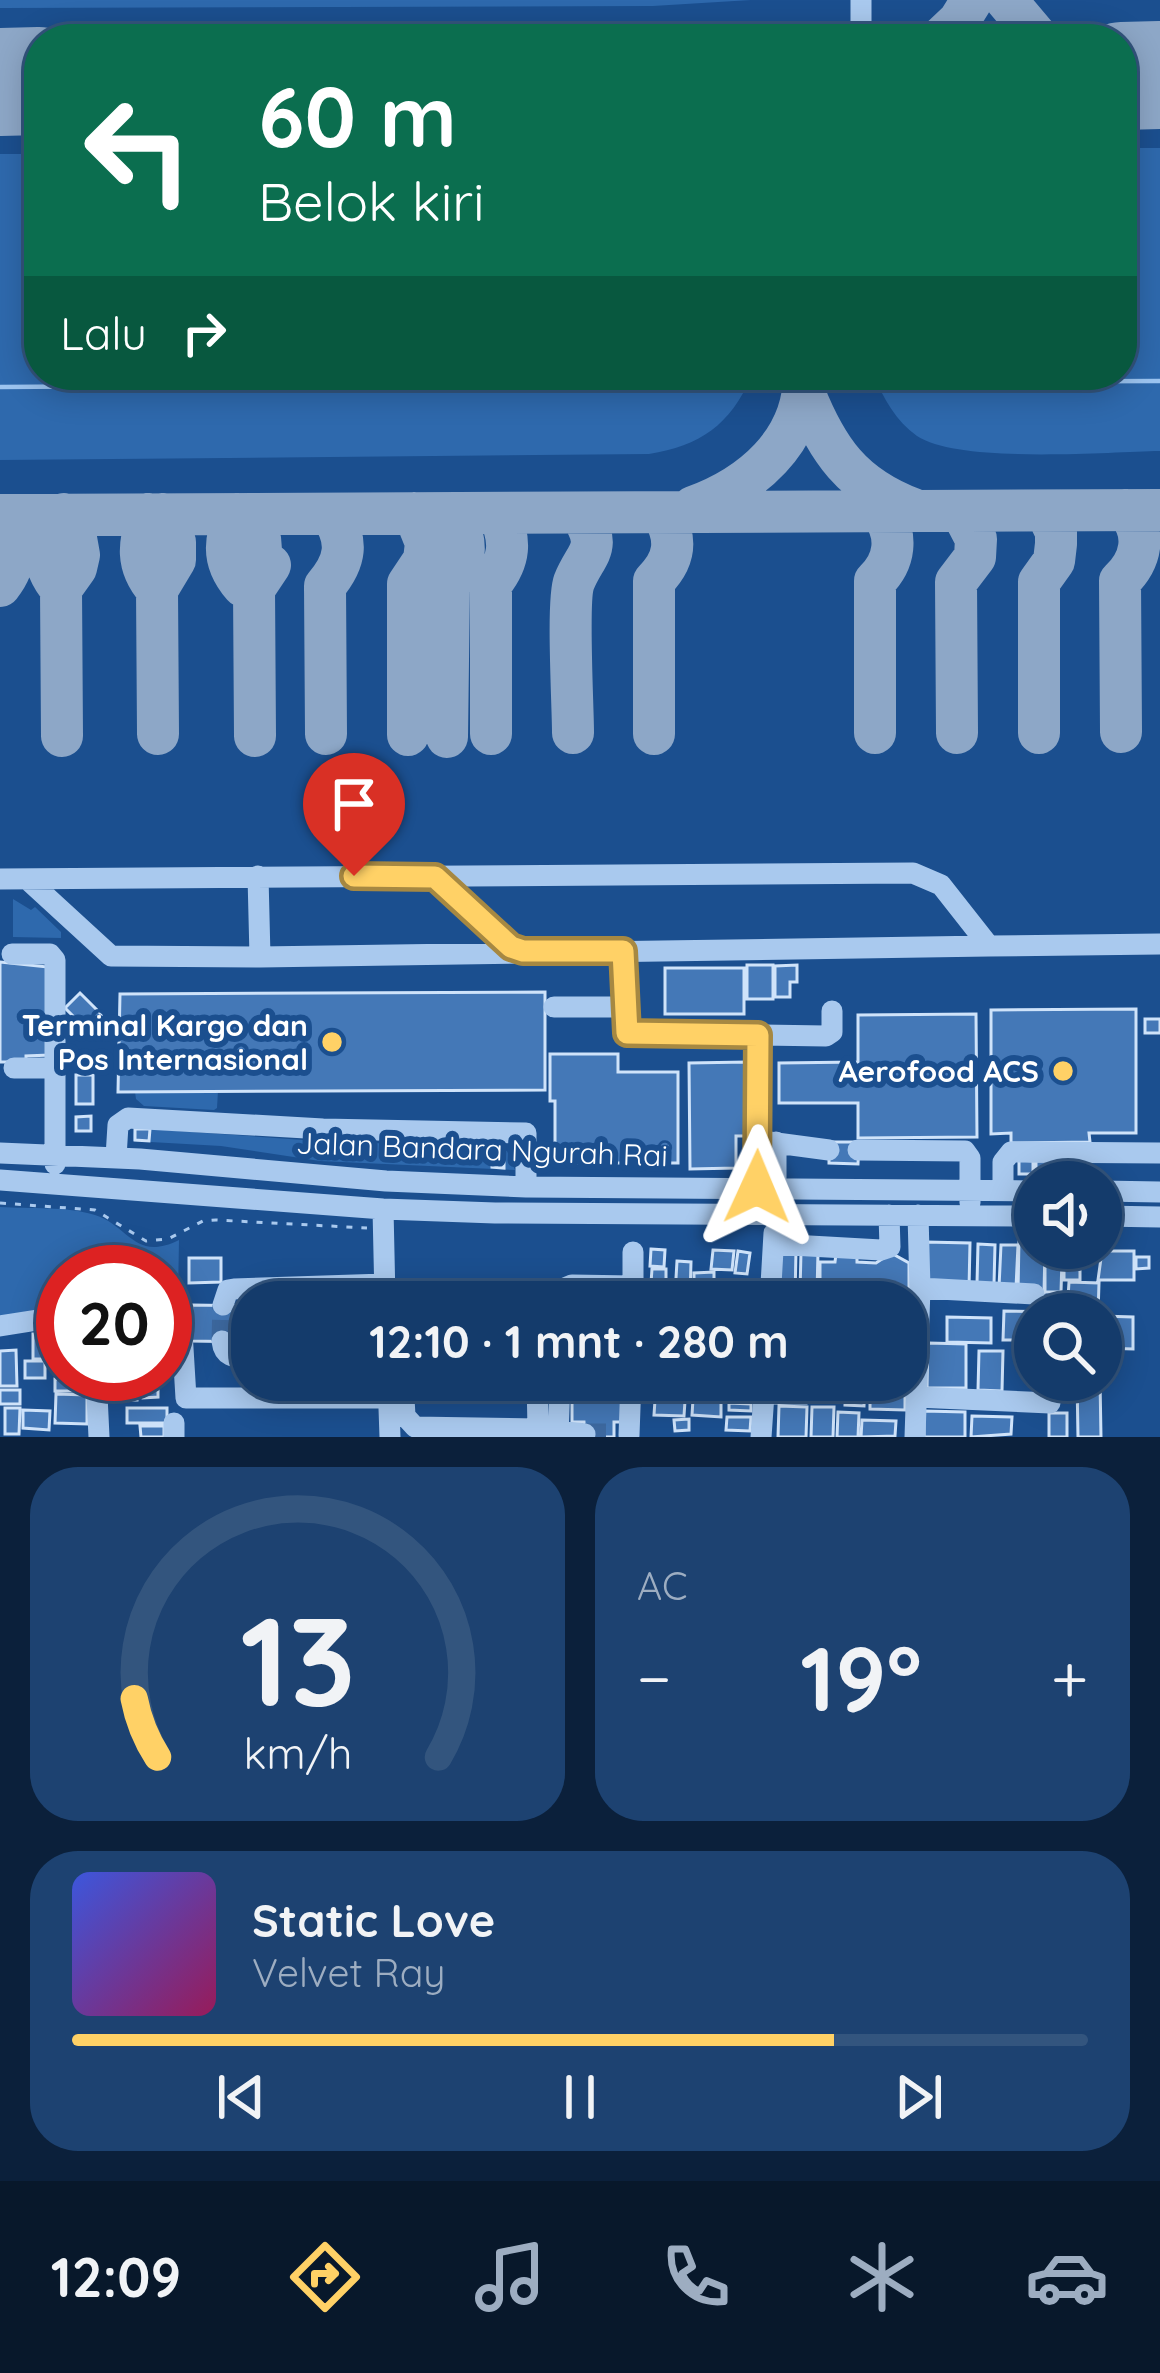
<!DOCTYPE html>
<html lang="id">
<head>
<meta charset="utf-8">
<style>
	:root { --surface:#143b6b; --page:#1d4271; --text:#f1f3f6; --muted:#9dadc1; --line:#33557e; --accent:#ffd166 }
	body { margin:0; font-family:Quicksand,sans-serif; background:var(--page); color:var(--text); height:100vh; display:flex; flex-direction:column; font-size:45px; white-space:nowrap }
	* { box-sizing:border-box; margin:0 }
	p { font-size:39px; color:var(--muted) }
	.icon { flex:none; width:66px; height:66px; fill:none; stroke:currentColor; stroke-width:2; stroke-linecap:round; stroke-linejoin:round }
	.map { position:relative; height:1437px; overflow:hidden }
	.sheet { display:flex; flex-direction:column; gap:30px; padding:30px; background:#0b203b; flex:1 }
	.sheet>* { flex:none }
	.top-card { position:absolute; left:24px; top:24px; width:1113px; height:366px; border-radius:48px; box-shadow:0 6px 30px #0003,0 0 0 3px var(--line); background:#0b6e4f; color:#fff; overflow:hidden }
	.buttons { position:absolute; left:1014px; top:1161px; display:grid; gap:24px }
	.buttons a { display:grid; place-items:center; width:108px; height:108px; border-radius:50%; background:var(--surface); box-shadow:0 6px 30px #0003,0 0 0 3px var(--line); font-size:60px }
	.speed { position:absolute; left:36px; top:1245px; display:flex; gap:24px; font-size:60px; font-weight:700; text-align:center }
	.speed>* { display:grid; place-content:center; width:156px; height:156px; border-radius:50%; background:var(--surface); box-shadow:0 6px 30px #0003,0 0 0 3px var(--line); line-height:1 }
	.speed .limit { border:18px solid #d22; background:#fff; color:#111 }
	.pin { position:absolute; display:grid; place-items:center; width:102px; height:102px; color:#fff; margin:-123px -51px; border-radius:50% 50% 50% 0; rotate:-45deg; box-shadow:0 0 12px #0007 }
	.pin .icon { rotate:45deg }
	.me { position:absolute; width:132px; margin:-66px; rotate:1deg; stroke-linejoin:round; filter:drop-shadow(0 0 9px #0008) }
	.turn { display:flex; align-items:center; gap:42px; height:252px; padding:0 36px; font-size:54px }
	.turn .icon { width:156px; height:156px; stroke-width:2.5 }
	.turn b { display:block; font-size:84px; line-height:102px }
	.then { display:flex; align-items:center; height:114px; padding:0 36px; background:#0003; gap:24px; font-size:45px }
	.big { font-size:90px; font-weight:700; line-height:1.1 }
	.sheet .widget { flex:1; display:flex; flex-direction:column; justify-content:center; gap:18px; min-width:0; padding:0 42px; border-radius:48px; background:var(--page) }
	.sheet .dial { align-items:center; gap:0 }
	.dial svg { height:312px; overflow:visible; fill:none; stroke:var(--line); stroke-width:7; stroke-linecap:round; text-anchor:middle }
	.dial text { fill:var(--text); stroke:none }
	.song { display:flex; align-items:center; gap:36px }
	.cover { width:144px; height:144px; border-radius:18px; background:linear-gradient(135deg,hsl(230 70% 55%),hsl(330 70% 35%)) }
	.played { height:12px; border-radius:6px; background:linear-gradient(90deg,var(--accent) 75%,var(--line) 75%) }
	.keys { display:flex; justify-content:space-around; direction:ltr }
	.heat { display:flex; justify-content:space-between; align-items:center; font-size:66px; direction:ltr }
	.sheet .tiles { flex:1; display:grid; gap:30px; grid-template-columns:1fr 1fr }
	.widget:last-child { grid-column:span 2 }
	.trip { position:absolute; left:231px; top:1281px; width:696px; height:120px; border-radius:48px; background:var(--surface); box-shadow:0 6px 30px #0003,0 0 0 3px var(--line); font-weight:700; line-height:120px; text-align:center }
	.tab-bar { display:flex; height:192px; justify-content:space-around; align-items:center; background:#08182b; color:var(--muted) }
	.tab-bar .icon { width:84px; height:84px }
	.tab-bar .on { color:var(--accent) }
	.tab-bar b { font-size:54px; color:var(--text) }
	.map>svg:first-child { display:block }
	.green { fill:#2e69ad }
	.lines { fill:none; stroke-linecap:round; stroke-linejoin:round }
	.stream { stroke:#9cc4f0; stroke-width:4.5 }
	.taxiway { stroke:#8da7c7; stroke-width:42 }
	.runway { stroke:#8da7c7; stroke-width:108 }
	.building { fill:#4478b7; stroke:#cfe3fa; stroke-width:3 }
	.minor-tunnel { stroke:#3d69a0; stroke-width:21; stroke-dasharray:21 10; stroke-linecap:butt }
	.path { stroke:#a9c9ee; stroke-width:3; stroke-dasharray:6 9; stroke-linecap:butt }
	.minor { stroke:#a9c9ee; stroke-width:21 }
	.route-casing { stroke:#a68842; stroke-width:30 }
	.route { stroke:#ffd166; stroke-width:21 }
	.poi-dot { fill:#ffd166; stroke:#1b4f8f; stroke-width:4.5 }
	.labels { text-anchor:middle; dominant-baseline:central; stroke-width:12; stroke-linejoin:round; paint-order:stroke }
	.poi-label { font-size:30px; font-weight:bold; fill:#fff; stroke:#1b4f8f; text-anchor:end }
	.street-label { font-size:30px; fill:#fff; stroke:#1b4f8f }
</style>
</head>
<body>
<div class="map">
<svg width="1160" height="1437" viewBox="0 0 1160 1437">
	<rect width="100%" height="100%" fill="#1b4f8f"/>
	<!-- green -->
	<path class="green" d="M0,0H751L653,6L0,8Z
		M1122,148H1160V451C1104,452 960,464 917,436C896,421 883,398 874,375H1122Z
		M0,154H39V375L751,377C730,425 700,446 649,454L0,460Z
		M13,899L31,910L35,907L61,932V938L13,937Z
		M218,1091L217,1108L214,1110L144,1106L136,1099L135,1092Z
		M133,1129L135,1140L148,1141L150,1129L346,1143L488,1144L507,1151L515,1170L320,1161L221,1146L133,1141Z
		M0,1207C30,1209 66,1206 95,1215C129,1226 135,1262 179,1240L178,1296L165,1297V1272H63V1310L0,1318Z"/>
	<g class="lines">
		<!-- stream -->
		<path class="stream" d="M906,382L1160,381
			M0,387L714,382"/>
		<!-- taxiway -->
		<path class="taxiway" d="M1006,0L1039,39
			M940,39L959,21L972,0
			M804,392C827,450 852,486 913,509
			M693,507C751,486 804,442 804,375
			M148,514C139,543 135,565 157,590
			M237,514C222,541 223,563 243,586C264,564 267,540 249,514C230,539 234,566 254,589
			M0,515L1160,510
			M55,515C42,541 40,565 61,589
			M0,586C18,563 19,539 3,515
			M1121,732L1120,581C1141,561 1148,533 1126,510
			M573,733C573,706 567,601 574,582C586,552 604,549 580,513
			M875,733V581C895,562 899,535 881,512
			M957,733L956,582L975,557L976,539L962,512
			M1039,733V582L1054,561L1056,544V532L1046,511
			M158,734L157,590L175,560V542L163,514
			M326,734L325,586C346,561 349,541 331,514
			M491,734V584C510,561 512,540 498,513
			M654,734V581C675,560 678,539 662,513
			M408,735V584L424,560L426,543L414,513
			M62,736L61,589L76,568L79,555L74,527L64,514
			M255,736L254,589L270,565
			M447,737L449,585C468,561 468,540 453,513"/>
		<!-- runway -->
		<path class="runway" d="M1122,76L1160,75
			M0,82L39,81"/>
	</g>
	<!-- building -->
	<path class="building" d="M0,962L48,967L50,1055L26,1056V1062H0Z
		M747,965H773V999H747Z
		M797,965V982H790V997H775V966Z
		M665,968H744V1014H665Z
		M545,992V1090L118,1092L120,994Z
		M80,993L102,1015L87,1030L65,1008Z
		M1136,1009V1133H1089L1090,1142L1011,1143V1133L991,1134V1010Z
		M976,1014L977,1137L858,1138V1103H779V1063L858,1062V1015Z
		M1145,1019H1160V1033H1145Z
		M550,1054H618V1072H678V1163H555V1101H550Z
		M747,1062L748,1136H736V1168L690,1169L689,1063Z
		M76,1075H93V1104H76Z
		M91,1116V1131H76V1117Z
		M135,1129H150L149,1141L135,1140Z
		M829,1142H859L858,1164L829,1163Z
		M492,1156H504V1168L492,1167Z
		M1066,1159H1082V1175L1066,1174Z
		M1019,1160L1033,1161V1174H1019Z
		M1036,1161H1055L1054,1174H1036Z
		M1019,1240H1035V1248H1045L1044,1293L1018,1292Z
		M925,1242L970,1243L969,1289L924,1288Z
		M978,1244L995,1245L994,1284L977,1283Z
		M1001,1245H1018L1016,1288L999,1287Z
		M651,1249L665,1250L664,1267L650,1266Z
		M776,1249L796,1250L795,1299H774Z
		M713,1250L734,1251L732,1270L711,1269Z
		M738,1251L750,1253L747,1274L735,1273Z
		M1102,1251H1134V1280H1098Z
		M801,1252H818L817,1293L800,1292Z
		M1064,1252H1080V1280H1064Z
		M891,1253L909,1263V1297L820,1296V1262H835L836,1254L857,1255V1262L876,1263Z
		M1136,1257H1149V1268L1136,1269Z
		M189,1258H221V1282L189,1283Z
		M1045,1259H1062L1061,1292H1045Z
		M677,1261L691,1262L690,1296L675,1295Z
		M652,1269H666V1283H651Z
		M714,1272V1296L694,1297V1273Z
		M1069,1282L1099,1283L1098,1314L1067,1313Z
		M192,1305L252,1306V1342L191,1341Z
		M1004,1311L1063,1312V1314H1035V1340H1003Z
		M1101,1316L1133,1317V1349L1101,1348Z
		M947,1317L991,1318V1343L947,1342Z
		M33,1334H63V1359H33Z
		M165,1336H170L169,1376H148L165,1374Z
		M928,1343L966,1344V1388H927Z
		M16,1350L17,1386H0V1351Z
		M979,1351H1003L1002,1391L978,1390Z
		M1029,1360H1035V1380L1056,1381H1029Z
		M25,1361H45V1378H25Z
		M109,1374H135V1381H109Z
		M55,1379L73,1380V1391H55Z
		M572,1380H627V1422H614V1437H585L584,1422H572Z
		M660,1380H683L682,1397L659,1396Z
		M696,1380H718V1396H696Z
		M730,1380L758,1381L757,1400L729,1399Z
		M769,1380H806V1403H769Z
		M812,1380H834L833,1402L811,1401Z
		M846,1380H865L864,1406L845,1405Z
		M867,1380H905L904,1391L867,1390Z
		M1077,1380H1100L1101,1437H1078Z
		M158,1382V1397L143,1398L142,1383Z
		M109,1385H137V1400H109Z
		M0,1390H20V1404H0Z
		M56,1394L87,1395V1424L55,1423Z
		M870,1395L905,1396V1410L870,1409Z
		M693,1399L721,1400V1417L692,1415Z
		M655,1400L685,1401L684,1416L654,1415Z
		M729,1403L751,1404V1411L729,1410Z
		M779,1406L807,1407L806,1437H778Z
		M812,1407H834L833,1437H811Z
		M5,1408H20L19,1434H5Z
		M127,1408H167V1423H127Z
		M23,1410L50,1411L49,1430L23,1428Z
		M924,1411L965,1412V1437H924Z
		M838,1412L859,1413L858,1437H837Z
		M1049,1413H1067V1437H1049Z
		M972,1416L1012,1417L1011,1434L971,1437Z
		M727,1417H751L750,1431L726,1430Z
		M689,1419V1430L675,1431L674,1420Z
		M862,1420L896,1421L895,1436L861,1437Z
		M140,1426H164V1437H141Z"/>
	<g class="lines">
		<!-- minor-tunnel -->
		<path class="minor-tunnel" d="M222,1341L223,1305
			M585,1434H614"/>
		<!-- path -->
		<path class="path" d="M1048,1176H1092
			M0,1203L95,1210L146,1241L168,1239L203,1221L216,1220L367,1228"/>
		<!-- minor -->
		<path class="minor" d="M861,0V39
			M435,877L504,942L522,951
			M0,879L913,873L941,885L989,946L1160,944
			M27,879L111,956L260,957L258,876
			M624,951L627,1033L826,1036L832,1032V1011
			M12,954H50L55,960V1164
			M260,957L989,946
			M554,1007H625
			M14,1068H55
			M758,1150L769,1142L829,1150
			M858,1150L965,1151L970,1158V1203
			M0,1153L140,1159L386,1181L526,1187L1035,1191
			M116,1157L118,1125L128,1118L323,1129L526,1133V1187
			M0,1180L383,1209L495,1213L1035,1216
			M757,1187L758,1035
			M776,1187V1142
			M1003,1190V1162L1011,1152L1160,1153
			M1101,1191L1160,1192
			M383,1209L385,1299
			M1101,1216L1160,1217
			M774,1244L881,1250L890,1247L889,1215
			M633,1252V1302
			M920,1288L1034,1294
			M385,1298L537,1296V1302
			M563,1302L565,1288L572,1285L633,1286
			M770,1302L774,1233
			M165,1303L181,1315L186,1398H389
			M223,1305L228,1290L234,1289L385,1284
			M0,1326L63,1316
			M222,1341C224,1359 237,1357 252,1358
			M96,1374L99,1437
			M388,1380L390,1437
			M403,1380L405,1416L415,1427L538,1429L585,1434
			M537,1380L538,1429
			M916,1397L1050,1403
			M629,1435L631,1380
			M174,1437V1423
			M558,1437L560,1380
			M761,1437L765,1380
			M915,1437L920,1288L918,1215"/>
	</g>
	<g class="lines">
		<!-- route casing -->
		<g class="route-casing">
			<path id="route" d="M354,876L435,877L511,947L523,951H623L627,1033L758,1035L757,1187"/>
		</g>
		<!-- route -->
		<use href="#route" class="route"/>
	</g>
	<!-- markers -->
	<g class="poi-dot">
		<circle cx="332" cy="1042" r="12"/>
		<circle cx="1063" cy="1071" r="12"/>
	</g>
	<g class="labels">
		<!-- poi labels -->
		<g class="poi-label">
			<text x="308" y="1025">Terminal Kargo dan<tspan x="308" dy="34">Pos Internasional</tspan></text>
			<text x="1039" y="1071">Aerofood ACS</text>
		</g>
		<!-- street labels -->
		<g class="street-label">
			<text transform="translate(482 1149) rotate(2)">Jalan Bandara Ngurah Rai</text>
		</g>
	</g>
</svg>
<div class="buttons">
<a><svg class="icon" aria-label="sound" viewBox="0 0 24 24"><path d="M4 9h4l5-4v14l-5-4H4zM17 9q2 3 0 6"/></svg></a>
<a><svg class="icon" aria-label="search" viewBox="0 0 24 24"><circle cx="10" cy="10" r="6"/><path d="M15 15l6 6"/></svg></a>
</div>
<div class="speed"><div class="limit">20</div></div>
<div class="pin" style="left:354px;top:876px;background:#d93025"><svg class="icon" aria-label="arrive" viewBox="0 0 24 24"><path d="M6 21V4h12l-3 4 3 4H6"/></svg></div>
<svg class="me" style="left:757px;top:1187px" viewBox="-20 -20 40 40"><path d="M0-17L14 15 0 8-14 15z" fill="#ffd166" stroke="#fff" stroke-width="4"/></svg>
<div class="trip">12:10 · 1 mnt · 280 m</div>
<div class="top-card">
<div class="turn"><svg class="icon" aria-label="left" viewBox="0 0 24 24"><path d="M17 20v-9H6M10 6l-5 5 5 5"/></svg><div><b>60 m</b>Belok kiri</div></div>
<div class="then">Lalu<svg class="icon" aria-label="right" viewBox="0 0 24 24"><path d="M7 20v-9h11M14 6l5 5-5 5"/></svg></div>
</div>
</div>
<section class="sheet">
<div class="tiles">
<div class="widget dial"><svg viewBox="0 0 100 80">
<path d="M14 69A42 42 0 1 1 86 69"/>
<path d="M14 69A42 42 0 0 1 8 54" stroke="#ffd166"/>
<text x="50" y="56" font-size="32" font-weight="700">13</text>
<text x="50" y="72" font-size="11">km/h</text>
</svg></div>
<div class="widget"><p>AC</p>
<div class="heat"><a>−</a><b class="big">19°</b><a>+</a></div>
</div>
<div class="widget">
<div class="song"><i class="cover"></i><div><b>Static Love</b><p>Velvet Ray</p></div></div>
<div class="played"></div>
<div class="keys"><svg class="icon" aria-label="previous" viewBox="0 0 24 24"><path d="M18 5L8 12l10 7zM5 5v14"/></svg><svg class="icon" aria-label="pause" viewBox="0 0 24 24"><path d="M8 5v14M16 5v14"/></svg><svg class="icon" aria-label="next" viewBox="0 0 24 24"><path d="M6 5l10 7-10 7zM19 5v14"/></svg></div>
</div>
</div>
</section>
<nav class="tab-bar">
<b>12:09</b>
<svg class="icon on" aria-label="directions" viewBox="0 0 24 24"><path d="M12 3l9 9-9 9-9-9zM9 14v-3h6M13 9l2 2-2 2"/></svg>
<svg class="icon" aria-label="music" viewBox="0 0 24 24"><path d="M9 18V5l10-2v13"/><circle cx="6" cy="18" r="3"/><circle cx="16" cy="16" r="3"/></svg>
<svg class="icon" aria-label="phone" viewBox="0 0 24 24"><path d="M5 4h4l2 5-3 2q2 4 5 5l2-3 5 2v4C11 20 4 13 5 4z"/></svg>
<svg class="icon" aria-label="climate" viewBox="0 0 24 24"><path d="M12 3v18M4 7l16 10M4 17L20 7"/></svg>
<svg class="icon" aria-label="car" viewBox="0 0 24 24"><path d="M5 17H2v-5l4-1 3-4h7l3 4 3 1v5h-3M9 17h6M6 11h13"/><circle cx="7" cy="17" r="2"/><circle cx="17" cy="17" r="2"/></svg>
</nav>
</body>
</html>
